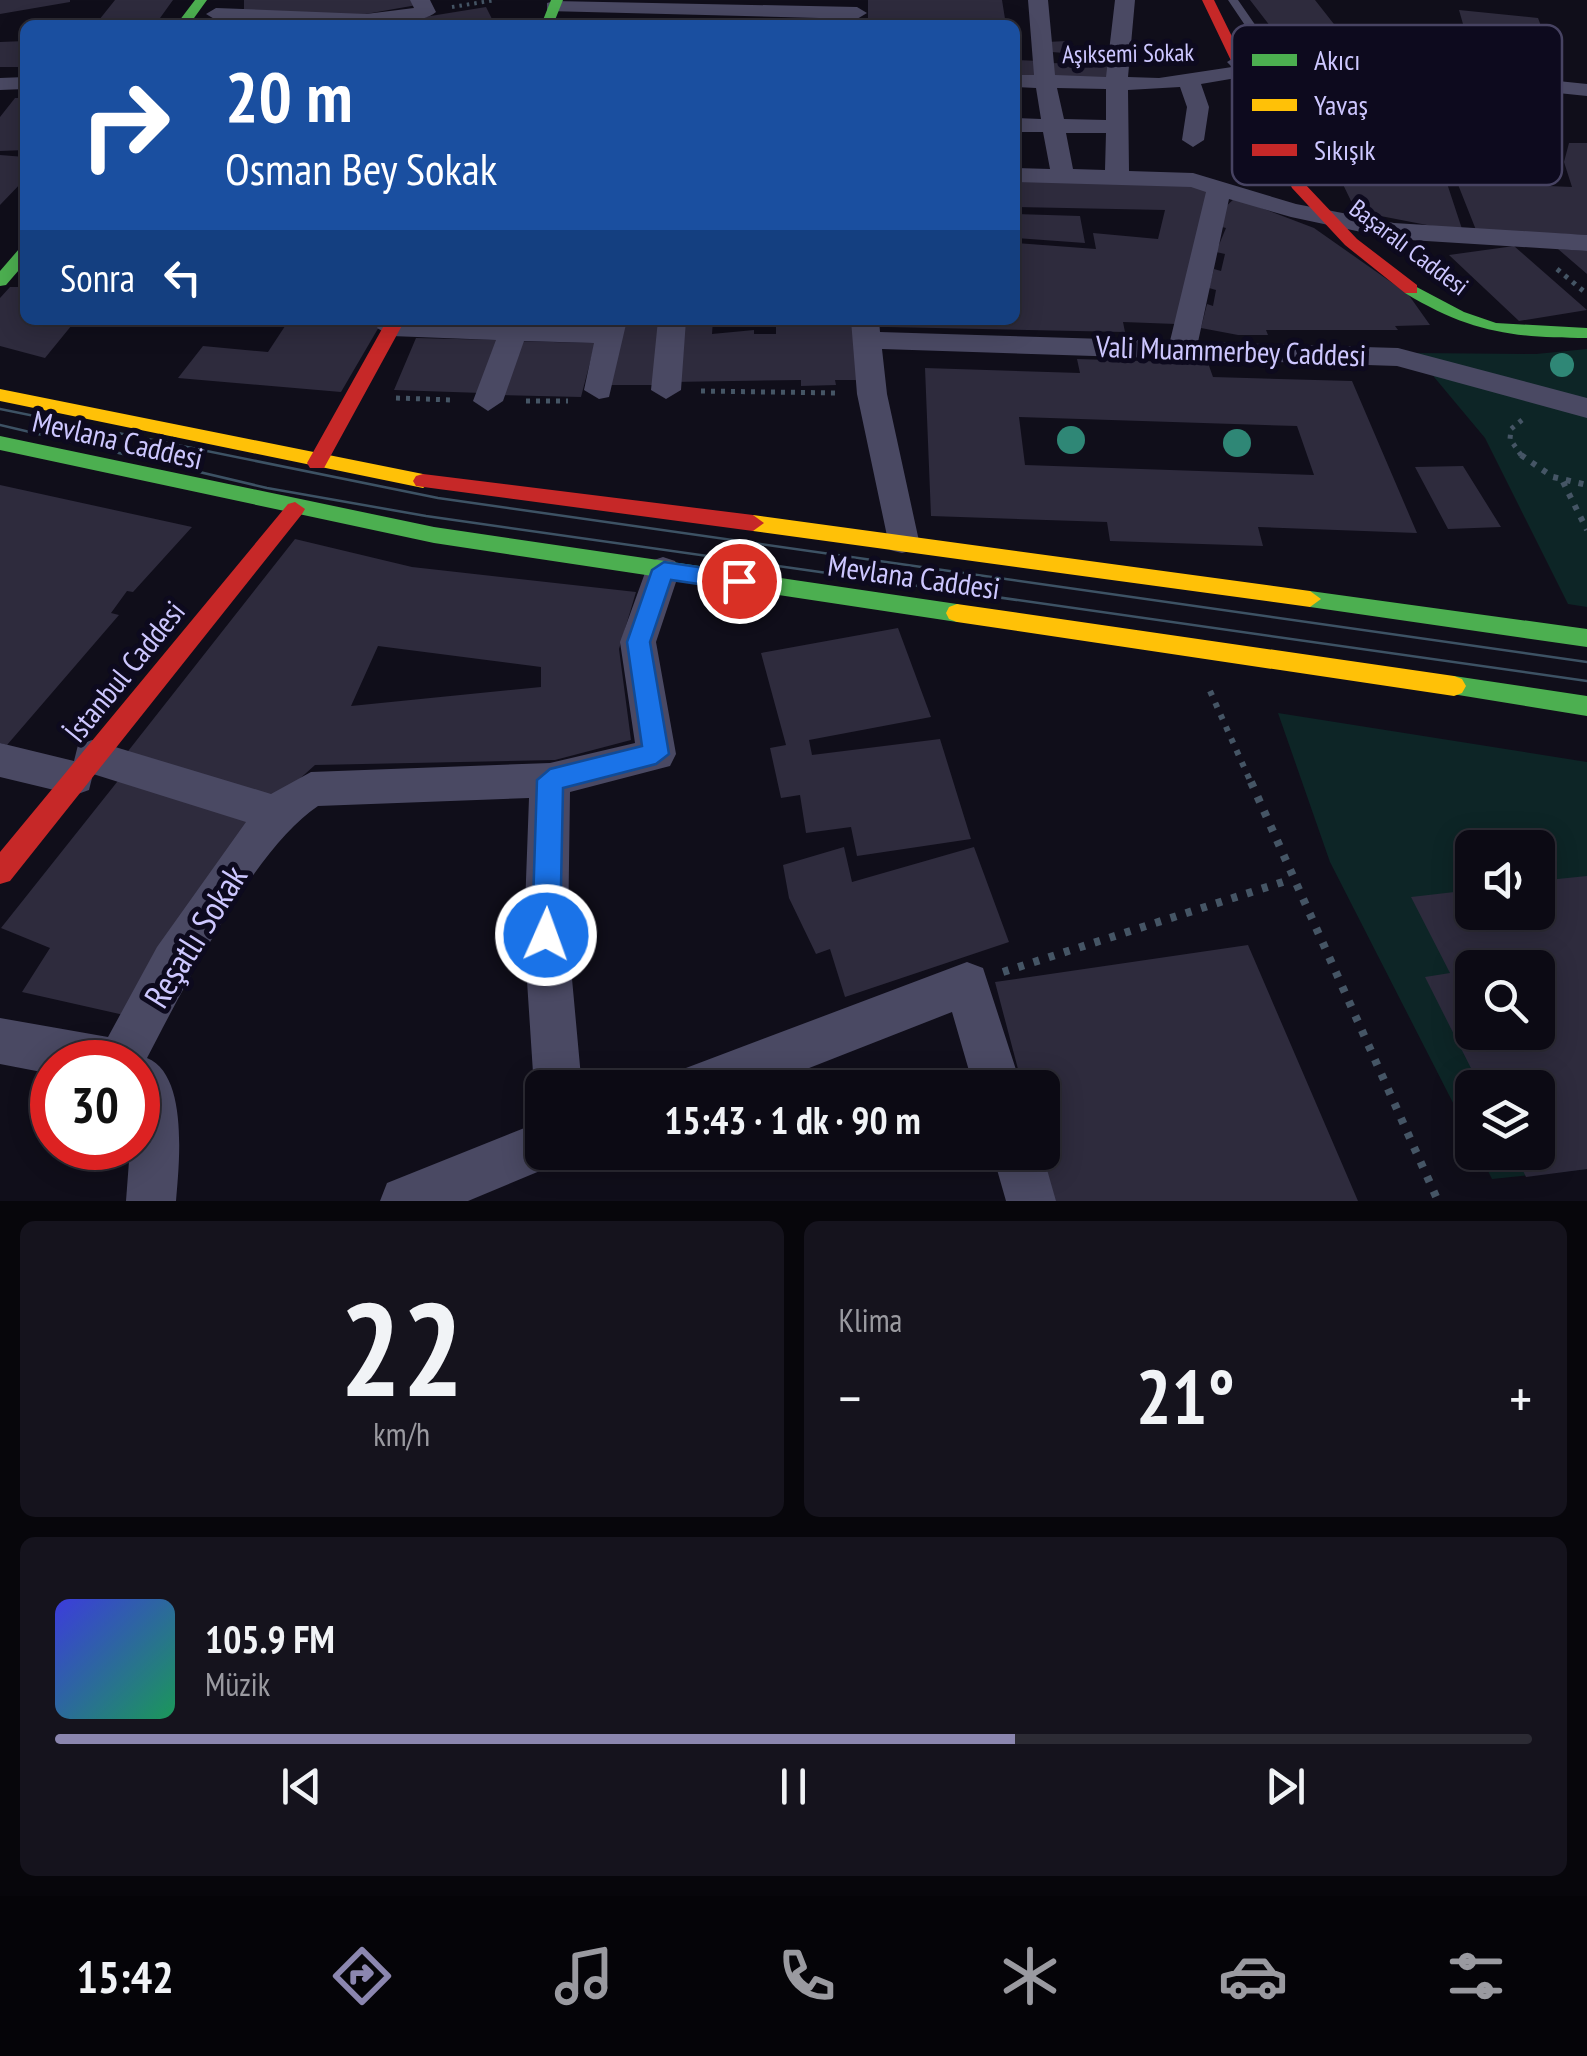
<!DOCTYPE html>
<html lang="tr">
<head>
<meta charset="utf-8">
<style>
	:root { --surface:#0c0a14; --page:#15131d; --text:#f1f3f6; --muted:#9a9aa0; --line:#2c2b34; --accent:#8b86af }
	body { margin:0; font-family:"PT Sans Narrow",sans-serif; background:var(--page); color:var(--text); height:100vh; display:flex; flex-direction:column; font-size:38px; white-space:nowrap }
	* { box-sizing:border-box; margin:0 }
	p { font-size:32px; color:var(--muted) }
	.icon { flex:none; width:55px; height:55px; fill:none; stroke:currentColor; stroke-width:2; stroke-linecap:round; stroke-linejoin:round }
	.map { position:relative; height:1201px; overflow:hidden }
	.drawer { display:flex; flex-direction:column; gap:20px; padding:20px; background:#07060b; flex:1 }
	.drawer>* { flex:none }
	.guide { position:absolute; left:20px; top:20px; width:1000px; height:305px; border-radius:15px; box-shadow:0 5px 25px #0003,0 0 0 2px var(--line); background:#1a4fa0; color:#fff; overflow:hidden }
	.controls { position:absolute; left:1455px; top:830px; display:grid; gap:20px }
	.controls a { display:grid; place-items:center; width:100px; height:100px; border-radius:15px; background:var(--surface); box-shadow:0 5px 25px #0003,0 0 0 2px var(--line); font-size:50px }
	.speed { position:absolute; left:30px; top:1040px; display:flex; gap:20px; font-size:50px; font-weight:700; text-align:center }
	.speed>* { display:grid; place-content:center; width:130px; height:130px; border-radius:50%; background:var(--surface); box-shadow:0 5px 25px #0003,0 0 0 2px var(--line); line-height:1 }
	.speed .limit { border:15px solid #d22; background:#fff; color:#111 }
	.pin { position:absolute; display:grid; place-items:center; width:85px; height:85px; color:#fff; margin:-42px; border:5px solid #fff; border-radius:50%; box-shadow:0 2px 10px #0007 }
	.me { position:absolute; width:110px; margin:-55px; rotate:2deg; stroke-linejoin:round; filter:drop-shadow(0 0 8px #0008) }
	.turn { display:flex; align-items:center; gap:35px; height:210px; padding:0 40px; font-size:45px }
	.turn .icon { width:130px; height:130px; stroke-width:2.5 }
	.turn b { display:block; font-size:70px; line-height:85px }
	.then { display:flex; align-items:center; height:95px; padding:0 40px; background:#0003; gap:20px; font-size:38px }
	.big { font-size:75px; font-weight:700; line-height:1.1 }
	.drawer .widget { flex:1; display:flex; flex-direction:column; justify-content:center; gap:15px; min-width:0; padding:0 35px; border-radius:15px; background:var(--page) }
	.drawer .dial { align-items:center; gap:0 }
	.dial b { font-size:130px; line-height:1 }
	.song { display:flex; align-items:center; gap:30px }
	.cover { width:120px; height:120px; border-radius:15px; background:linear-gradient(135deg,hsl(240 70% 55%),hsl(150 70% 35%)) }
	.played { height:10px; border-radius:5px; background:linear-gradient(90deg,var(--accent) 65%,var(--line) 65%) }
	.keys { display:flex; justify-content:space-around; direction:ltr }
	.heat { display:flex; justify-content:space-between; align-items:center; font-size:55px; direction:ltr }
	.drawer .tiles { flex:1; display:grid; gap:20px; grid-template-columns:1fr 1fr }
	.widget:last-child { grid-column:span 2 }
	.trip { position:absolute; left:525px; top:1070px; width:535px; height:100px; border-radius:15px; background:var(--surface); box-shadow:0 5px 25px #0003,0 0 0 2px var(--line); font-weight:700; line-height:100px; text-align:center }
	.tab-bar { display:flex; height:160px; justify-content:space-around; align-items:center; background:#050408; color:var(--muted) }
	.tab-bar .icon { width:70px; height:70px }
	.tab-bar .active { color:var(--accent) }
	.tab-bar b { font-size:45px; color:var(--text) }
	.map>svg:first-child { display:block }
	.green { fill:#0d2526; fill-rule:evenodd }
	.building { fill:#2e2b3d; fill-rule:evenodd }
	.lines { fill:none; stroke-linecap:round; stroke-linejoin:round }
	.path-far3 { stroke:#455565; stroke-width:4; stroke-dasharray:2.5 5; stroke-linecap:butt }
	.path-far2 { stroke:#455565; stroke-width:5; stroke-dasharray:4 6; stroke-linecap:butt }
	.path-far1 { stroke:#455565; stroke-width:6; stroke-dasharray:5 8; stroke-linecap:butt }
	.path { stroke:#455565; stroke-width:8; stroke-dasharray:6 10; stroke-linecap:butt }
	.lane { fill:#4a4963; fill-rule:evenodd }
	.street { fill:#4a4963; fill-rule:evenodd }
	.fast { fill:#4caf50; fill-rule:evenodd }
	.slow { fill:#ffc107; fill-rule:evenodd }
	.jam { fill:#c62828; fill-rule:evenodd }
	.tram { stroke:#3d5264; stroke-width:2.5 }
	.tree { fill:#2f8776 }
	.route { fill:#1a73e8; stroke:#114b97; stroke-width:2.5 }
	.labels { text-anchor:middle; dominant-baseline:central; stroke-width:10; stroke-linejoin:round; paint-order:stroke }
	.far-street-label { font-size:25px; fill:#cdc7ff; stroke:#0d0a1e }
	.street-label { font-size:30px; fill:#cdc7ff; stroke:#0d0a1e }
	.near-street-label { font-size:35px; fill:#cdc7ff; stroke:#0d0a1e }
	.key { fill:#0d0a1e; stroke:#474362; stroke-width:2.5 }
	.key-label { font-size:28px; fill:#cdc7ff }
</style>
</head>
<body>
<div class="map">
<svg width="1587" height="1201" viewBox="0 0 1587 1201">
	<rect width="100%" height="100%" fill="#100e1a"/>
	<!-- green -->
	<path class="green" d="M1587,349V607L1568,604L1485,438L1414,353L1536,354Z
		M1278,713L1587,762V1169L1492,1179L1479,1153L1538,1152V1088H1472V1140L1330,862ZM1472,848H1538V912H1472ZM1472,968H1538V1032H1472Z"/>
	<!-- building -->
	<path class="building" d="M0,0H70V2L0,14Z
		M115,0H173L155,25H95Z
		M244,0H415L417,5L360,15L244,11Z
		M868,0H1002L1006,25H868Z
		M1250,0H1315L1352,47L1280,39Z
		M486,7L495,25H408L406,20Z
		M1459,10L1538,18L1555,63L1537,70L1399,54L1394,24L1465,31Z
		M25,41V67H0V42Z
		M1067,41L1075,47L1064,53L1052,52L1046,42Z
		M1015,60L1040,61L1043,79L1015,78Z
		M1047,63L1110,64L1116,81L1050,80Z
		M15,98H25V150L0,151V117Z
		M1569,143H1587V235L1476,230L1457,182L1572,187L1564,162Z
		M1385,154L1438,156L1463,232L1365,213L1352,203L1336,170L1392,175Z
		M0,155L25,157V179L0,205Z
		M1015,181L1188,185L1209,190L1176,324L1123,322L1125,332L887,327V320H1015V243L1096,249L1093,233L1158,239L1165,210L1015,207Z
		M1235,198L1314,228L1408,294L1430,325L1395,326L1398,330H1266L1268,335H1238L1201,328L1207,304L1213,306L1216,290L1209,288L1214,269L1221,271L1225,254L1216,252L1226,228L1218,226L1222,210Z
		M1015,214L1080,216L1085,243L1015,238Z
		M1514,246L1587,310L1519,321L1449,255Z
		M1558,249L1587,251V274Z
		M10,287H25V320H76L45,358L0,346V298Z
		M289,320H383L341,392L178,378L203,346L268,352Z
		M523,320H607L588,327H521Z
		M626,320H665L662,385H611Z
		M675,320H713L712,334L754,330V334H776V320H856L858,380H835L836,385L801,386V380L671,382Z
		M416,338L499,340L482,393L394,390Z
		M512,341L595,343L581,397L495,395Z
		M1077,359L1208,363L1213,377L1352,381L1417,533L1258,527L1263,546L1110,541L1107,522L931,516L925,368L1080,373ZM1019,417L1297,426L1314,475L1025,465Z
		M1463,466L1501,527L1448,529L1415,467Z
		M0,485L192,527L133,592L127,591L111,613L119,615L7,745L0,743Z
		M295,539L412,567L636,592L619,649L631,740L555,760L315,765L275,801L125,755ZM378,646L541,667V687L351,706Z
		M898,628L931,717L809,740L812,755L940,739L971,839L857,856L851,827L806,833L800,795L781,798L770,748L786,745L761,653Z
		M121,777L262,820L124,1015L22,992L50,948L1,928Z
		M844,847L852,882L974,847L1009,942L845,997L830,949L816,954L789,898L783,865Z
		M1587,876V1169L1526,1177L1514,1152H1538V1088H1481L1425,977L1450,973L1411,897L1472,890V912H1538V881ZM1472,968H1538V1032H1472Z
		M1248,945L1358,1201H1054L1041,1152L1042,1088H1023L995,982Z"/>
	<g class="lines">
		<!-- path-far3 -->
		<path class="path-far3" d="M452,7L496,0"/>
		<!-- path-far2 -->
		<path class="path-far2" d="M1557,269L1587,294
			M701,391L838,393
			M396,398L453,400
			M526,401H568
			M1522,420L1511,429L1510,439L1523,458"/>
		<!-- path-far1 -->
		<path class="path-far1" d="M1521,455L1553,477L1587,485
			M1563,482L1587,530
			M1210,691L1252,785"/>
		<!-- path -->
		<path class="path" d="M1251,782L1438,1201
			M1003,972L1292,879"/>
		<!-- lane -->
		<path class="lane" d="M1228,0H1238L1267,42L1290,48V52L1259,46Z"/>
		<!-- street -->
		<path class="street" d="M410,0H430L436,12C408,36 258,22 216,20L206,14L216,8L366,14L414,8Z
			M1028,0H1048L1055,75L1106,77L1115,0H1135L1128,77L1159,78L1232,67L1227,62L1237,56L1343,59L1587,84V96L1343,71L1249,69L1248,76L1201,84L1209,107L1204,140L1193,147L1182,140L1187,107L1180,87L1128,90L1129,171L1193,173L1296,204L1394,223L1587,235V251L1394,239L1291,217L1229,199L1198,342L1398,348L1587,398V418L1397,366L882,349L887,394L919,541L914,550L902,553L890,550L857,394L851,320H879L880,332L1170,341L1206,192L1191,187L1015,182V168L1050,169L1043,132H1015V118L1041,119L1036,88L1015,87V75H1034ZM1057,88L1106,89V120L1064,119ZM1066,133H1106L1105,170L1073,169Z
			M554,1L857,7L867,13L857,19L547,11V3Z
			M25,77V89L0,90V78Z
			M402,320H531L529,324L598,326L599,320H627L609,397L599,399L584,390L594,343L524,341L503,401L488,411L473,401L496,340L391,336L377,328L381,322Z
			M658,320H686L681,390L666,399L651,390Z
			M663,557L675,561L680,570L656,642L676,754L670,766L570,792L568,935L582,1088H542V1106L534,1088L524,935L529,798L318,806C254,849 184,987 147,1058C189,1075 179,1165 176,1201H126L130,1148H138V1062H52V1074L0,1064V1018L108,1037L157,947L246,822L93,774L89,790L75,795L0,777V743L74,761L78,745L92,740L271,794L311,772L550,763L635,743L620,642L646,570L651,561Z
			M967,962L983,968L1022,1088H974L952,1012L758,1088H671L678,1071Z
			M542,1121V1152H564L559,1163L468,1201H380L387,1183Z
			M992,1152H1042L1056,1201H1006Z"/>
		<!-- fast -->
		<path class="fast" d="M195,0H207L189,25H176Z
			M551,0H563L553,25H541Z
			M25,248V263L6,285L0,286V271L19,249Z
			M1411,284L1464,312L1496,323L1587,328V338C1513,338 1469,332 1405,293V285Z
			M0,436L434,527L957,604L965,607L968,613L965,619L957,622L434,543L0,450Z
			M1310,591L1587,629V647L1310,607L1299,599Z
			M1454,676L1587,696V716L1446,693L1442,686L1446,679Z"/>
		<!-- slow -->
		<path class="slow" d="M0,389L423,474L433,481L423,488L0,401Z
			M753,515L1310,591L1321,599L1310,607L753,531L742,523Z
			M957,604L1454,676L1462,679L1466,686L1462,693L1454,696L957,622L949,619L946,613L949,607Z"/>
		<!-- jam -->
		<path class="jam" d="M1202,0H1214L1304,183L1357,239L1417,285V293H1405L1345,245L1292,188Z
			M387,320H405L324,468H310L307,463Z
			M423,474L753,515L764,523L753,531L416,486L413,481L416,476Z
			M295,502L305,509L302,514L10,881L0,884V852L288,504Z"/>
		<!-- tram -->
		<path class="tram" d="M0,409L438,498L1587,662
			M0,425L267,488L426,516L1587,681"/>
	</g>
	<!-- trees -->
	<g class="tree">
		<circle cx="1562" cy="365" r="12"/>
		<circle cx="1071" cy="440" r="14"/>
		<circle cx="1237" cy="443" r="14"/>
	</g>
	<!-- route -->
	<path class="route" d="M664,562L739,573L750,581L739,590L671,580L650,642L669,754L656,764L563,788L560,935L556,944L546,948L536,944L532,935L537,780L550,769L642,746L627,642L652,570Z"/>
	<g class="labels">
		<!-- far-street labels -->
		<g class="far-street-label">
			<text transform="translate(1128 53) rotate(-1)">Aşıksemi Sokak</text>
			<text transform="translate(1409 247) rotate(37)">Başaralı Caddesi</text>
		</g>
		<!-- street labels -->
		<g class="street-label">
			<text transform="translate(1231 350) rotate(2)">Vali Muammerbey Caddesi</text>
			<text transform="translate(118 439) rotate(13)">Mevlana Caddesi</text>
			<text transform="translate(914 576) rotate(8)">Mevlana Caddesi</text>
			<text transform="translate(124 671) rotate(-51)">İstanbul Caddesi</text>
		</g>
		<!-- near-street labels -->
		<g class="near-street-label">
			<text transform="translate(195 936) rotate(-58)">Reşatlı Sokak</text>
		</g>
	</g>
	<!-- legend -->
	<rect x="1232" y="25" width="330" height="160" rx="15" class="key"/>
	<rect x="1252" y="54" width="45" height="12" fill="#4caf50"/>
	<rect x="1252" y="99" width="45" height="12" fill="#ffc107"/>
	<rect x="1252" y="144" width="45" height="12" fill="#c62828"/>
	<g class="key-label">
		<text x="1314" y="70">Akıcı</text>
		<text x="1314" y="115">Yavaş</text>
		<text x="1314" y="160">Sıkışık</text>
	</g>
</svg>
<div class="controls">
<a><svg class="icon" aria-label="sound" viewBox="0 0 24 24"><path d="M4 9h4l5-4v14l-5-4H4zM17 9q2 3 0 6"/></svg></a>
<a><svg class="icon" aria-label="search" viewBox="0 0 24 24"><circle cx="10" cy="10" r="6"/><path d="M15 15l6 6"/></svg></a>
<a><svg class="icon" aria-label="layers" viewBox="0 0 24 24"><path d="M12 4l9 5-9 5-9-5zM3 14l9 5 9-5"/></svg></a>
</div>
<div class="speed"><div class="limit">30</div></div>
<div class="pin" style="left:739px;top:581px;background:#d93025"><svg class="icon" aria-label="arrive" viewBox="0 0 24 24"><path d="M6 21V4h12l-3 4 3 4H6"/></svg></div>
<svg class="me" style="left:546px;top:935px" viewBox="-20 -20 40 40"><circle r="17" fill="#1a73e8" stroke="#fff" stroke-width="3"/><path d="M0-11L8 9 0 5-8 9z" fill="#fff"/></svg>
<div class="trip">15:43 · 1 dk · 90 m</div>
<div class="guide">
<div class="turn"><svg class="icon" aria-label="right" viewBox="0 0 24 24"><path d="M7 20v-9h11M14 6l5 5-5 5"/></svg><div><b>20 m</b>Osman Bey Sokak</div></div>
<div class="then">Sonra<svg class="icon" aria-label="left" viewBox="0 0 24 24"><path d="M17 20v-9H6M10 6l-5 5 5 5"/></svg></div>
</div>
</div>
<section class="drawer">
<div class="tiles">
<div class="widget dial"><b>22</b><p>km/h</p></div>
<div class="widget"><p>Klima</p>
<div class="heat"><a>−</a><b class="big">21°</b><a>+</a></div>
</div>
<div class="widget">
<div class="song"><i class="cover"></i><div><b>105.9 FM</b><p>Müzik</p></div></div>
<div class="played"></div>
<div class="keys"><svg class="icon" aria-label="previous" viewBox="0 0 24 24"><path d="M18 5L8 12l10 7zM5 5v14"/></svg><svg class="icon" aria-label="pause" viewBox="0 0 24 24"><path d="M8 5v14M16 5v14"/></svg><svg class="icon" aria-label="next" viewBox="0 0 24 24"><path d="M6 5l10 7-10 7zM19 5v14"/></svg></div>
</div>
</div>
</section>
<nav class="tab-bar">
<b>15:42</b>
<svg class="icon active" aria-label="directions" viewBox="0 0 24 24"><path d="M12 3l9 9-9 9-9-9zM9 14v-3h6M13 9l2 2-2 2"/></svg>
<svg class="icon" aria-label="music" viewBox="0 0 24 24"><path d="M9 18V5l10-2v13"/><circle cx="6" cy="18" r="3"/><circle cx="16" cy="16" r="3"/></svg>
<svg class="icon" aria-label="phone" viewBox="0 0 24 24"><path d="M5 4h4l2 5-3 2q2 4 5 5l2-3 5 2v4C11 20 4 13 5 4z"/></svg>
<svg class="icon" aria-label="climate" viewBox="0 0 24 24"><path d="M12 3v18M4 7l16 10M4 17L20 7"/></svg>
<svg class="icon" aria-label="car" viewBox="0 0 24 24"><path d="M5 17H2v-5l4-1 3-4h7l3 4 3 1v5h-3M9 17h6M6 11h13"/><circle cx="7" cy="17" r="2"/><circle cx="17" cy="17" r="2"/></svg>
<svg class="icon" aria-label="filters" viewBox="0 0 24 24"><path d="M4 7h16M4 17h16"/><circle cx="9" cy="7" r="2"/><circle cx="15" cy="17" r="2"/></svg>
</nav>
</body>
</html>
